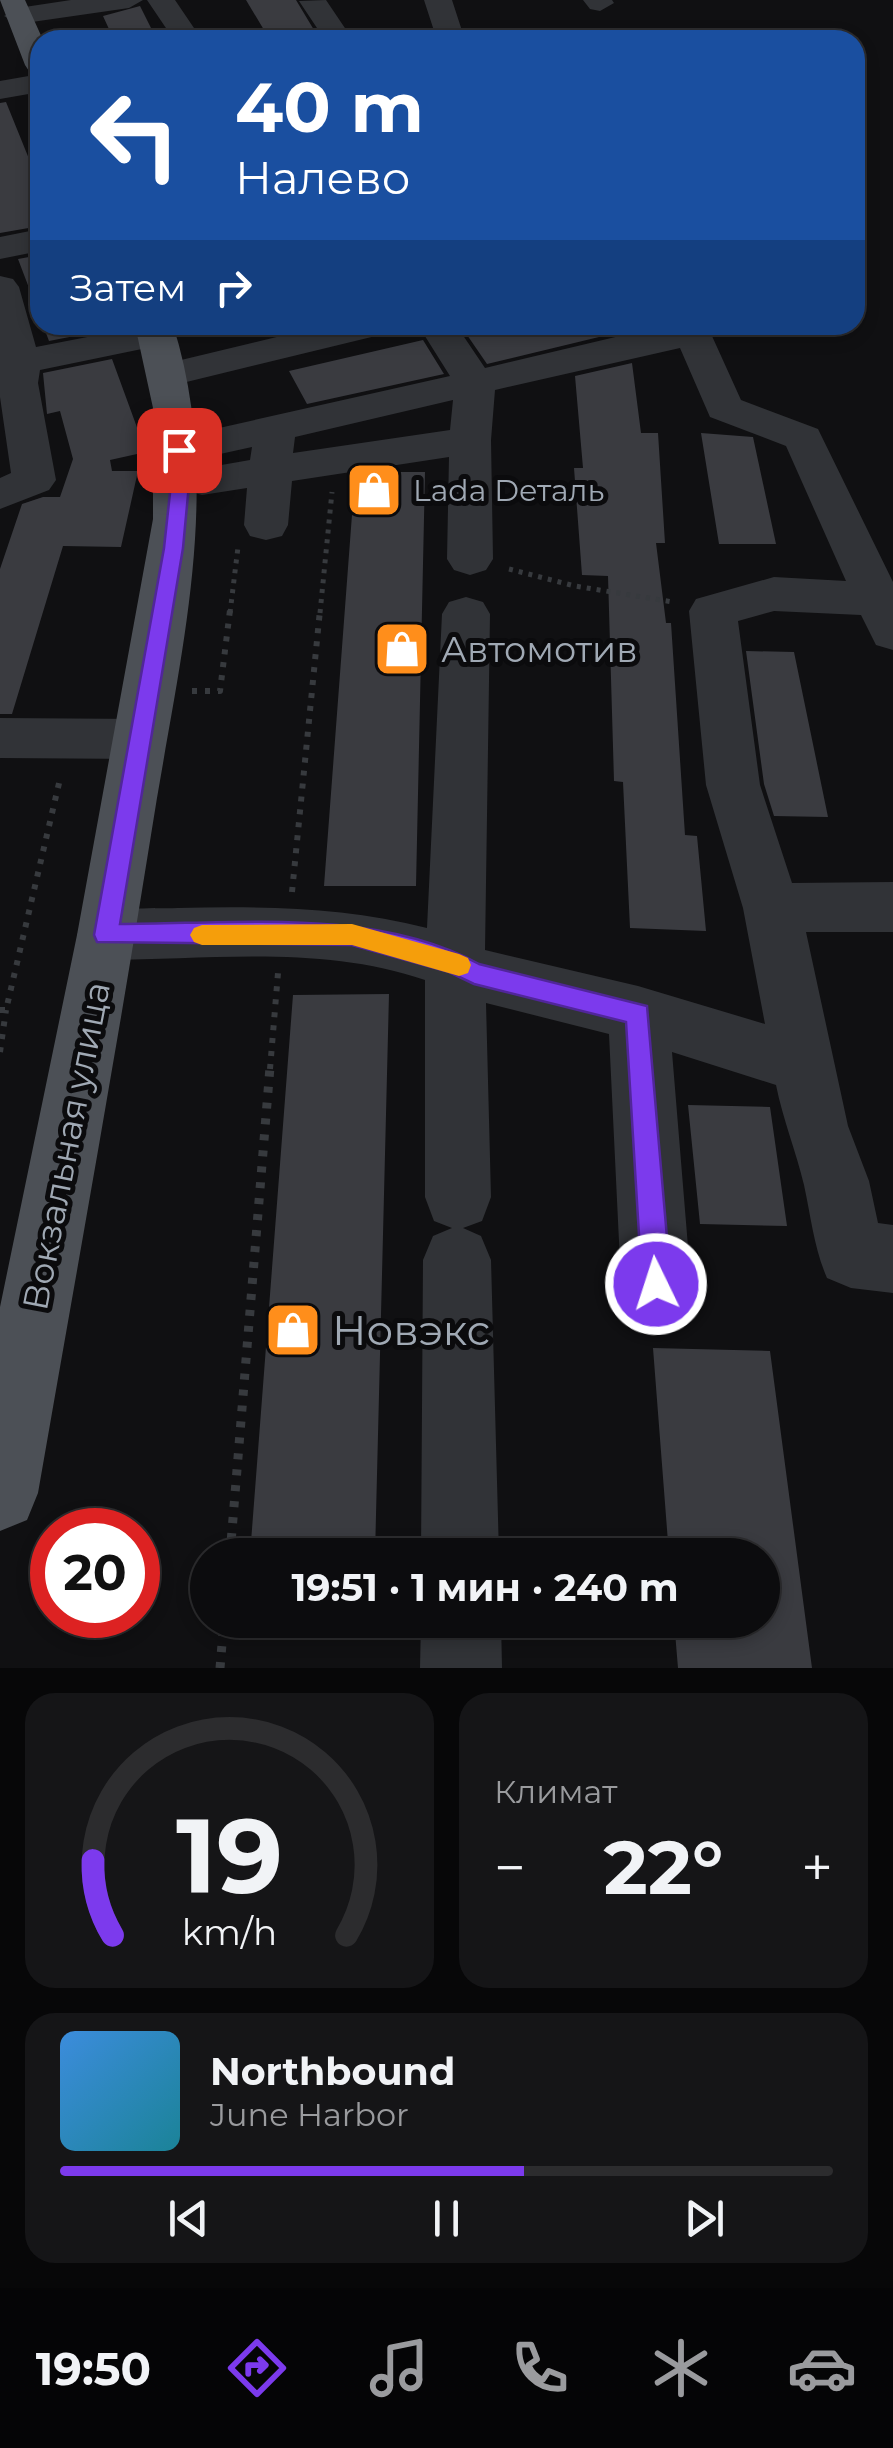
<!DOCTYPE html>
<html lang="ru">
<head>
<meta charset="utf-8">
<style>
	:root { --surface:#0c0c0e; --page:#151517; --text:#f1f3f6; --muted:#9a9b9e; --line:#2c2c2e; --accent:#7c3aed }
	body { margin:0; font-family:Montserrat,sans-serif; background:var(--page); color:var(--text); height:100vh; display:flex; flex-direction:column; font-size:38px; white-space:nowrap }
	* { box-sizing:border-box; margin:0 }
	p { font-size:32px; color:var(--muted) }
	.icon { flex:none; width:55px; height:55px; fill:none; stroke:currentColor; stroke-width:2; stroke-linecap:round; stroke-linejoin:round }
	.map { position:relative; height:1668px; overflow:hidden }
	.details { display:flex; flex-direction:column; gap:25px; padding:25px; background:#070708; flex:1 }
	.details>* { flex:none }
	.banner { position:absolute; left:30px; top:30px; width:835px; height:305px; border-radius:30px; box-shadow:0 5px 15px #0003,0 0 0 2px var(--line); background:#1a4fa0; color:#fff; overflow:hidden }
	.speed { position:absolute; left:30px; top:1508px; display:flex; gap:20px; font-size:50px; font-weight:700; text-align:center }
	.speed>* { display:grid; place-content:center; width:130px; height:130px; border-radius:50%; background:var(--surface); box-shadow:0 5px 15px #0003,0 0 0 2px var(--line); line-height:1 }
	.speed .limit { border:15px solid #d22; background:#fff; color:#111 }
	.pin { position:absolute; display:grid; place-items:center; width:85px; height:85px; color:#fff; margin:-42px; border-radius:20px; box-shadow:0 5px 15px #0006 }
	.me { position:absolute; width:110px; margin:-55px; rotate:356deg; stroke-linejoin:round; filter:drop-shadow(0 0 8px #0008) }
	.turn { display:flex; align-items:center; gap:35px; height:210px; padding:0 40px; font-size:45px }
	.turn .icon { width:130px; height:130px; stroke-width:2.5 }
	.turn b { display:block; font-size:70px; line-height:85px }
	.then { display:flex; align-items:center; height:95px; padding:0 40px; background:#0003; gap:20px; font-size:38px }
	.big { font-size:75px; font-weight:700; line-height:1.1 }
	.details .card { flex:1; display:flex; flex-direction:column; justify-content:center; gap:15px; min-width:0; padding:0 35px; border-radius:30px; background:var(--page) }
	.details .dial { align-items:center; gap:0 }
	.dial svg { height:260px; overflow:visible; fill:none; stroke:var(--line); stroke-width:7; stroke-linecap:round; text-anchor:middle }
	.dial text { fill:var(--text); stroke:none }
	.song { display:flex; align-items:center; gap:30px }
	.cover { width:120px; height:120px; border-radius:15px; background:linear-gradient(135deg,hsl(210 70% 55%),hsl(190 70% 35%)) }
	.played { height:10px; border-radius:5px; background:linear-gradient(90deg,var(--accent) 60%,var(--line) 60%) }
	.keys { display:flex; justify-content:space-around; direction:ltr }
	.heat { display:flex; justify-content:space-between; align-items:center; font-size:55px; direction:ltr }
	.details .tiles { flex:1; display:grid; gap:25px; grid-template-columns:1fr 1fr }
	.card:last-child { grid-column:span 2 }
	.trip { position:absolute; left:190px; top:1538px; width:590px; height:100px; border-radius:50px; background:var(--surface); box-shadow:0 5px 15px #0003,0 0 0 2px var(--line); font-weight:700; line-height:100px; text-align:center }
	.dock { display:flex; height:160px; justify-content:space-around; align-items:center; background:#050506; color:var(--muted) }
	.dock .icon { width:70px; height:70px }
	.dock .on { color:var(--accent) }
	.dock b { font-size:45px; color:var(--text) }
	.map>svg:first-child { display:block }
	.building { fill:#3a3b40 }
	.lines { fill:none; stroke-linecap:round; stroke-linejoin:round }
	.path-far2 { stroke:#373a3e; stroke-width:5; stroke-dasharray:4 6; stroke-linecap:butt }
	.path-far1 { stroke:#373a3e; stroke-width:6; stroke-dasharray:5 8; stroke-linecap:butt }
	.path { stroke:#373a3e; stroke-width:9; stroke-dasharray:6 10; stroke-linecap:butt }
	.minor { fill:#313337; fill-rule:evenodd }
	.major { fill:#4c5056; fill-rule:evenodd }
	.route { fill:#7c3aed; stroke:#51269a; stroke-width:2.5 }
	.slow { fill:#f59e0b }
	.labels { text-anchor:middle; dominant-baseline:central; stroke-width:10; stroke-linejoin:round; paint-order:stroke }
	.far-poi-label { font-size:30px; fill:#a0a9b4; stroke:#0b0b0d; text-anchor:start }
	.poi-label { font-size:35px; fill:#a0a9b4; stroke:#0b0b0d; text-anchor:start }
	.street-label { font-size:35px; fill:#a0a9b4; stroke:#0b0b0d }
	.near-poi-label { font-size:42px; fill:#a0a9b4; stroke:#0b0b0d; text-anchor:start }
</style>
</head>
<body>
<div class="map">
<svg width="893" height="1668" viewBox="0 0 893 1668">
	<rect width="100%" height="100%" fill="#101012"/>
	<!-- building -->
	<path class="building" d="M246,0H296L320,40H270Z
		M140,6L157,40H114L103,16Z
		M6,102L40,186V226L0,233V103Z
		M40,255V309H37L18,259Z
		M43,325H98L100,331L49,341Z
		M492,325H627L628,330L487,364L465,332Z
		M423,340L444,374L307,404L289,371Z
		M112,359L146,452L110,460L112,471H138L121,547L63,546L12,714H0V569L22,504L43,497H60L73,459L60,411L47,414L43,373Z
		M632,363L641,433H658L665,543H656L666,623H671L685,835L697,836L706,931L630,928L623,782L614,781L608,576L582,575L574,468H583L575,376Z
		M701,433L753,437L776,544H719Z
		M378,472H425L416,886H324L355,475Z
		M746,651L794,652L828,817L774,816L764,784Z
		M389,994L375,1555H250L293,995Z
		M688,1105L770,1107L787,1226L700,1224Z
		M653,1348L770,1351L812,1668H678L674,1620H762V1555H669Z"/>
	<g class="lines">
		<!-- path-far2 -->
		<path class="path-far2" d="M509,569L575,586L673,602
			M230,613L238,547
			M320,613L332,492"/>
		<!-- path-far1 -->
		<path class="path-far1" d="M192,691H220L230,610
			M292,892L320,610
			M0,1010H6L60,779
			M0,1052L6,1010
			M270,1069L278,973"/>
		<!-- path -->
		<path class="path" d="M230,1555L270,1067
			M220,1668L224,1620"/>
		<!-- minor -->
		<path class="minor" d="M71,0H143L129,8L18,24L4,16L18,8Z
			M147,0H175L194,28L190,34H170Z
			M424,0H452L465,40H437Z
			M583,0H612L614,3L600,11L590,9Z
			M299,1L326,0L353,40H325Z
			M40,74V92L0,99V81Z
			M40,229V251L0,259V237Z
			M0,276L13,279L19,287L36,347L149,325L171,327L176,335L171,343L40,370L38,383L56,480L49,490L0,509V478L11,473L0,397Z
			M326,325H393L388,333L166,387L152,383L146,375L152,367Z
			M418,325H456L485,368L666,325H707L741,400L818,429L893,582V650L876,645L861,615L774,611L738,621L760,785L792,883L893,882V932H806L848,1126L869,1181L878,1223L893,1225V1293L851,1288L827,1278C814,1248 811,1217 804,1185C796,1151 783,1120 776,1085L672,1052L691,1283L681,1308L656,1318L631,1308L621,1283L609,1034L486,1003L491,1197L482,1221L463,1228L481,1236L491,1260L499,1555H421L423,1260L433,1236L452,1228L434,1221L425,1197V980C325,945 211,959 106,960L85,953L77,935L85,917C115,906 147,909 178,908C263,906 345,907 427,928L442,614L449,602L466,597L483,602L490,614L485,950L638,986L765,1024L743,908L706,785L689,611L696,599L774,577L846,581L786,446L710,417L680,348L495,390L491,440L493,559L486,570L470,575L454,570L447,559L449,457L292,481L288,525L282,536L266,540L250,536L244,525L247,488L202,495L187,491L180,481L187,471L250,460L252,447L179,463L164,459L158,450L164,441L179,437L450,376ZM453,400L450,430L293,453L295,437Z
			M0,718L141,719L159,725L167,739L159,753L141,759L0,758Z
			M421,1620H501L502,1668H420Z"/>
		<!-- major -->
		<path class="major" d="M0,0H25L43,40H40V74L29,71L25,65Z
			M135,325H173C226,492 177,666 151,835C116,1055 76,1274 38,1493L27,1520L0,1531V1307L77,935L153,519V408Z"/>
	</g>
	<!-- route -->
	<path class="route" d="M179,444L188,450L189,484L183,548L120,924C235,924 375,907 479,964L647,1006L671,1284L666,1294L656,1298L646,1294L642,1284L626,1022L474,984L449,972L352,945L97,942L94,935L164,548L171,484L170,450Z"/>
	<!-- slow -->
	<path class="slow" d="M352,924L459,954L468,958L471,965L468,973L459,976L352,945H202L194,942L190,935L194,928L202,925Z"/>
	<!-- icons -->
	<defs>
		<g id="shop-square" transform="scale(2.875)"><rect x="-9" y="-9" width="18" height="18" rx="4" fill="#ff8e1b" stroke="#0b0b0d"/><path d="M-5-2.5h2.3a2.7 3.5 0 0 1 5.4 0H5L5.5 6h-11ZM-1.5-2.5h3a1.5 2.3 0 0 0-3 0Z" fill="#fff"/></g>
	</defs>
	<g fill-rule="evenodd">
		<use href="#shop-square" x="374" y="490"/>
		<use href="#shop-square" x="402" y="649"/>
		<use href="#shop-square" x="293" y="1330"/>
	</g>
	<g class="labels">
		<!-- far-poi labels -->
		<g class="far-poi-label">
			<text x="413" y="490">Lada Dеталь</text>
		</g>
		<!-- poi labels -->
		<g class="poi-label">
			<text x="441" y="649">Автомотив</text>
		</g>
		<!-- street labels -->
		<g class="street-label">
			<text transform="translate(66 1146) rotate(-79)">Вокзальная улица</text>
		</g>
		<!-- near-poi labels -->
		<g class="near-poi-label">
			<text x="332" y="1330">Новэкс</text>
		</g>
	</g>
</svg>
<div class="speed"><div class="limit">20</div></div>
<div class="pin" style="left:179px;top:450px;background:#d93025"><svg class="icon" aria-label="arrive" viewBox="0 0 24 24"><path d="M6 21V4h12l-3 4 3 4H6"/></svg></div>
<svg class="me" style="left:656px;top:1284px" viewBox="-20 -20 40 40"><circle r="17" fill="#7c3aed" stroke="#fff" stroke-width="3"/><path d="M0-11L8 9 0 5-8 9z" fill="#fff"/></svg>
<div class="trip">19:51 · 1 мин · 240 m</div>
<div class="banner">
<div class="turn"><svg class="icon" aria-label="left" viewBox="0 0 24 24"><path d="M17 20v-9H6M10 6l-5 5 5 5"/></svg><div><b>40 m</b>Налево</div></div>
<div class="then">Затем<svg class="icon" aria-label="right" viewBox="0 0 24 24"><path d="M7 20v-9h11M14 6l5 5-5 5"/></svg></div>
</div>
</div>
<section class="details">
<div class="tiles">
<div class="card dial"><svg viewBox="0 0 100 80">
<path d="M14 69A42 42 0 1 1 86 69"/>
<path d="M14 69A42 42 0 0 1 8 46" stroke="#7c3aed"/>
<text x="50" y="56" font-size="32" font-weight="700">19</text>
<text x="50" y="72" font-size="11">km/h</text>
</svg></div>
<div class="card"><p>Климат</p>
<div class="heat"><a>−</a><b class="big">22°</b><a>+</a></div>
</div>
<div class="card">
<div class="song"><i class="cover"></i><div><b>Northbound</b><p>June Harbor</p></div></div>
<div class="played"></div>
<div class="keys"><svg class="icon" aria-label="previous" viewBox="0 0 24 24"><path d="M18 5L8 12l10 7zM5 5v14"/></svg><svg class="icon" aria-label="pause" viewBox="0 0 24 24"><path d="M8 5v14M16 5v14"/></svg><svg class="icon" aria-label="next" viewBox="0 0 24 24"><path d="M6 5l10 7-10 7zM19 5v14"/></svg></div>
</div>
</div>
</section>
<nav class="dock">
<b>19:50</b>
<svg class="icon on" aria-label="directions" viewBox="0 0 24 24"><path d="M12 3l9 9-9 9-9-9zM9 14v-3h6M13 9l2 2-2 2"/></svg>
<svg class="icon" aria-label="music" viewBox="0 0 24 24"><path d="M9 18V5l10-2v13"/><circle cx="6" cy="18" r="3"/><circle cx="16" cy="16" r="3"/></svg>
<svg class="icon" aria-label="phone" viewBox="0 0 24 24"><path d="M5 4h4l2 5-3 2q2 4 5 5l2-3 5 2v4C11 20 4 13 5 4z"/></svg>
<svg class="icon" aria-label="climate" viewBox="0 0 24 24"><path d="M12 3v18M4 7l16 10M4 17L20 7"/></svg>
<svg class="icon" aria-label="car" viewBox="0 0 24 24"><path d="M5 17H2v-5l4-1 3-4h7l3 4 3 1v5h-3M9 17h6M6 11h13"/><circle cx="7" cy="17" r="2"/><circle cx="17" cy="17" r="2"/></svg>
</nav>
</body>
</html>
